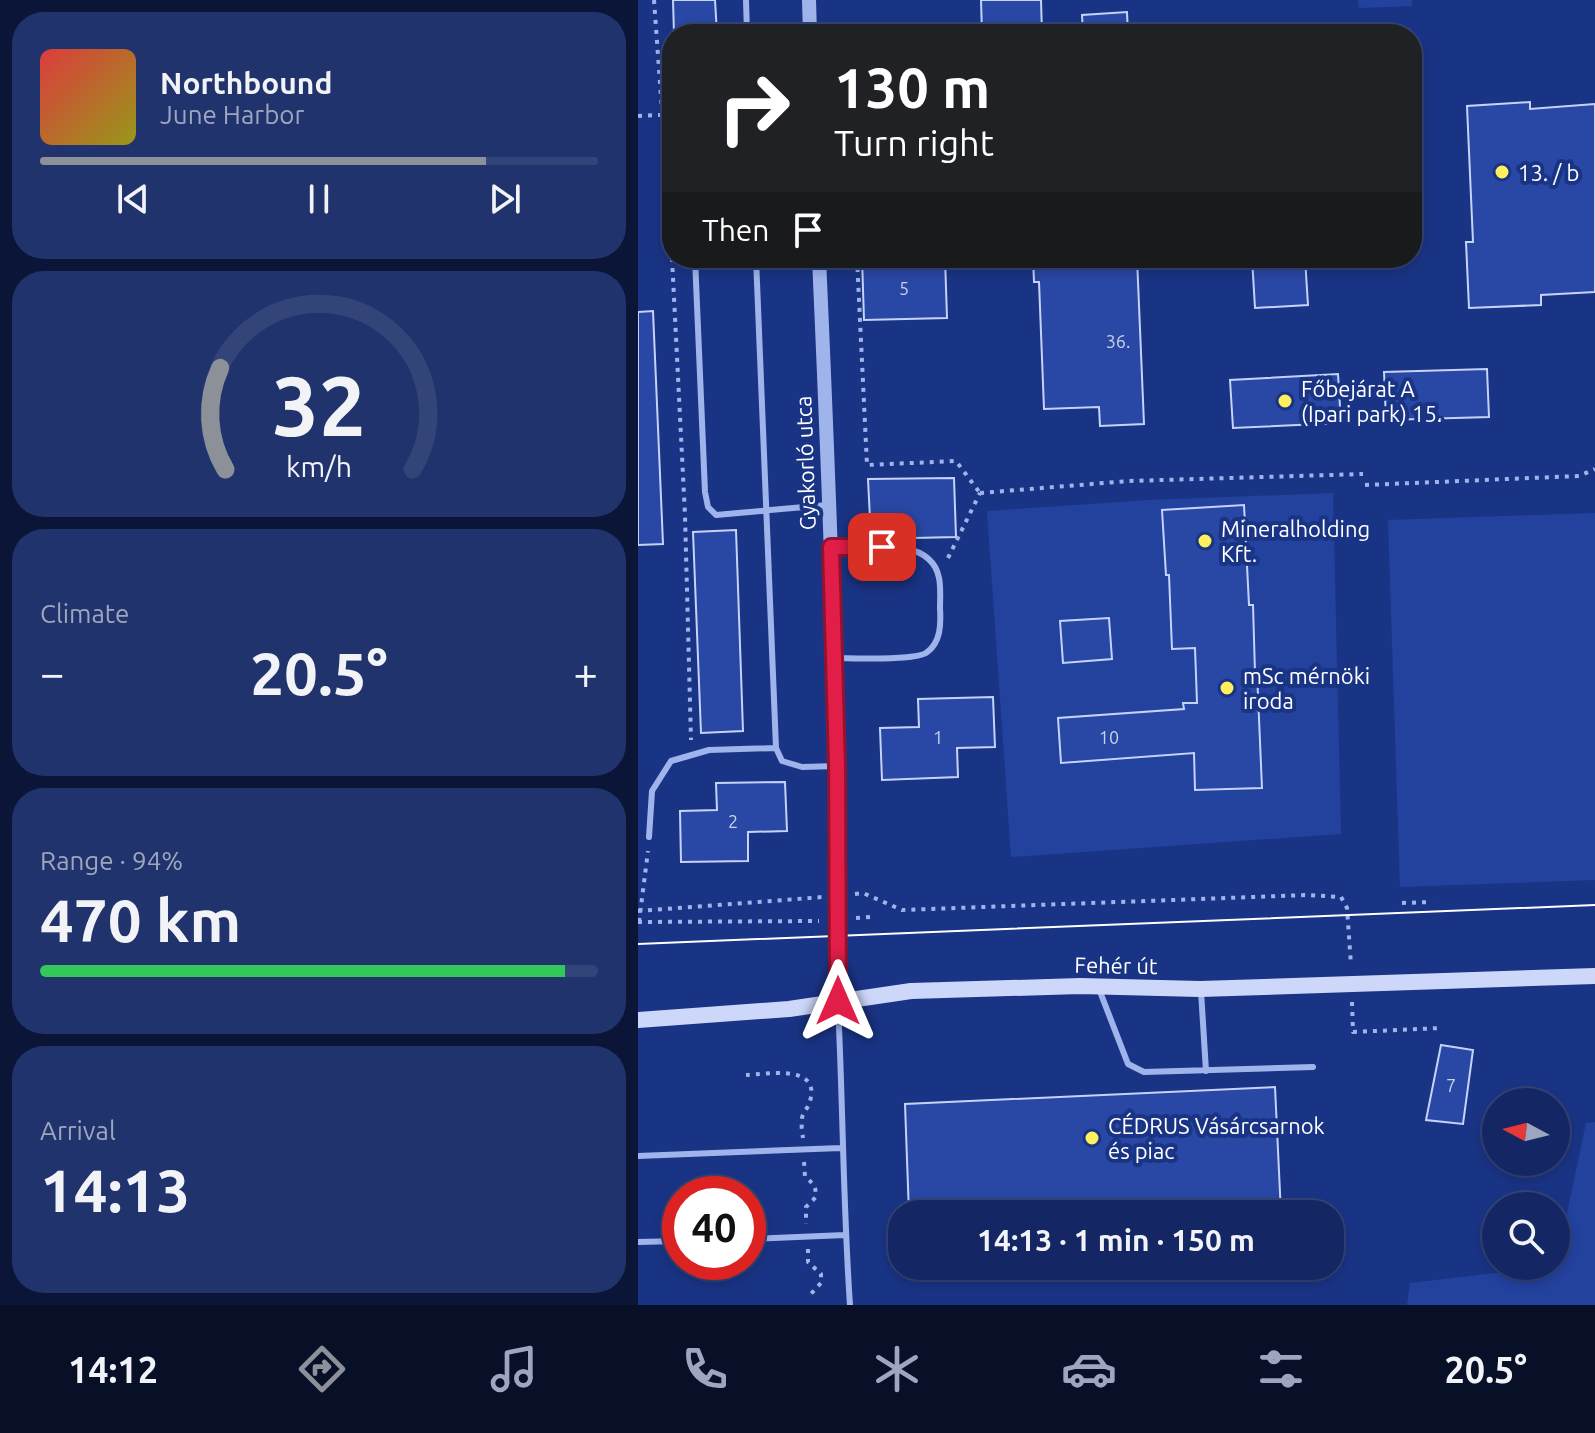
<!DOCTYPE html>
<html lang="en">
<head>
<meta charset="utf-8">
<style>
	:root { --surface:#142764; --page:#21336d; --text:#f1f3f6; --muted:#9da5bf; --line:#334478; --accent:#8c9099 }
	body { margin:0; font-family:Ubuntu,sans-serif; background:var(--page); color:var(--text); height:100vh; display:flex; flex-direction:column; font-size:30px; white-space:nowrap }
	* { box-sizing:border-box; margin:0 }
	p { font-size:26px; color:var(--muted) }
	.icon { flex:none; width:44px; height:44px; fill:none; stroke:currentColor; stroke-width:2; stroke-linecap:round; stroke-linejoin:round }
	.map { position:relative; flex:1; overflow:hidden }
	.side { display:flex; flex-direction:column; gap:12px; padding:12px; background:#0b1537; width:638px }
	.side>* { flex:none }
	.banner { position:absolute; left:24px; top:24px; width:760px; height:244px; border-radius:32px; box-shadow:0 4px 12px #0003,0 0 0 2px var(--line); background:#202124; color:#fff; overflow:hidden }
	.needle { width:52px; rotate:277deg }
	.buttons { position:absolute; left:844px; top:1088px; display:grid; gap:16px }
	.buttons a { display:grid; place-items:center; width:88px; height:88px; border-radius:50%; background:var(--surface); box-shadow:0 4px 12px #0003,0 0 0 2px var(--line); font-size:40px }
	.speed { position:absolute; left:24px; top:1176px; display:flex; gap:16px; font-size:40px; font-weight:700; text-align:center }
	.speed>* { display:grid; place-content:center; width:104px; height:104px; border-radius:50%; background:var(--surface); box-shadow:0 4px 12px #0003,0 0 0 2px var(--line); line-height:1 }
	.speed .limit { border:12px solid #d22; background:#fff; color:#111 }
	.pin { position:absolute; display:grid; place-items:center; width:68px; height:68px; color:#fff; margin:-34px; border-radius:16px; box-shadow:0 4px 12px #0006 }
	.me { position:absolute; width:88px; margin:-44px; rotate:0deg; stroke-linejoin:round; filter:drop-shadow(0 0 6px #0008) }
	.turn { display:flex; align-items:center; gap:28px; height:168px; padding:0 40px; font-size:36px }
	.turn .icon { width:104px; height:104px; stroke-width:2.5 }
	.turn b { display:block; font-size:56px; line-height:68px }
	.then { display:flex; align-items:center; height:76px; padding:0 40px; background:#0003; gap:16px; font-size:30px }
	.big { font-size:60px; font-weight:700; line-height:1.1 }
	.side .card { flex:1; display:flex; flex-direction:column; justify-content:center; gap:12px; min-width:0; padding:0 28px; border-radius:32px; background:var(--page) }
	.side .dial { align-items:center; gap:0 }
	.dial svg { height:208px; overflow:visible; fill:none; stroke:var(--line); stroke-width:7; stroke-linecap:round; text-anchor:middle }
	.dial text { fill:var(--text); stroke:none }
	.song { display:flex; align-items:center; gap:24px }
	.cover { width:96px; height:96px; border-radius:12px; background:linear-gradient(135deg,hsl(0 70% 55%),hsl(60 70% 35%)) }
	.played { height:8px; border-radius:4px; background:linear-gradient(90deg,var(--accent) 80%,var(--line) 80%) }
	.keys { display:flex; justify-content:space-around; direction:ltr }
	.heat { display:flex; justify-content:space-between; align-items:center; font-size:44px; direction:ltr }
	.charge { height:12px; border-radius:6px; background:linear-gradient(90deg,#34c759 94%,var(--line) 0) }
	.trip { position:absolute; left:250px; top:1200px; width:456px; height:80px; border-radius:32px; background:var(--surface); box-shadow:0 4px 12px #0003,0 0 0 2px var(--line); font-weight:700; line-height:80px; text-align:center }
	.tab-bar { display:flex; height:128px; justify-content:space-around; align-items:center; background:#081028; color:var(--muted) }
	.tab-bar .icon { width:56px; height:56px }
	.tab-bar .active { color:var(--accent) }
	.tab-bar b { font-size:36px; color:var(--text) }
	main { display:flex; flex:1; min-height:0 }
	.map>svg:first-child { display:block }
	.green { fill:#23429e }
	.building { fill:#2947a4; stroke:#c5d3f9; stroke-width:2 }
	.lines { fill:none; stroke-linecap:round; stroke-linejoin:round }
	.path { stroke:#a0b4ec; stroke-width:4; stroke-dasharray:4 6; stroke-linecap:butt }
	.service { stroke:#a0b4ec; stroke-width:6 }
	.tertiary { stroke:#a0b4ec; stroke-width:14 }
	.secondary { stroke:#cdd7f9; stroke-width:16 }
	.tram { stroke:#fff; stroke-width:2 }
	.route-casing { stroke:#92132f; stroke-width:20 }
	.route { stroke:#e11d48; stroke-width:14 }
	.poi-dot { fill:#feef5c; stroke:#1a3485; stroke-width:3 }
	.labels { text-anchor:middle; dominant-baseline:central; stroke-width:8; stroke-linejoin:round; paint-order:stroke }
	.number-label { font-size:18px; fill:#cad1e8 }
	.poi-label { font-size:22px; fill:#fff; stroke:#1a3485; text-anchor:start }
	.street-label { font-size:22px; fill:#fff; stroke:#1a3485 }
</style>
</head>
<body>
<main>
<section class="side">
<div class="card">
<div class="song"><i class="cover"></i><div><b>Northbound</b><p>June Harbor</p></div></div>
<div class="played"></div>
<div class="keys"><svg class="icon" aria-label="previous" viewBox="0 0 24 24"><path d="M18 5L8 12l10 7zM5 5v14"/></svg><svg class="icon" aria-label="pause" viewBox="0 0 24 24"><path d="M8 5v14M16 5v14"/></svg><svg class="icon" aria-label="next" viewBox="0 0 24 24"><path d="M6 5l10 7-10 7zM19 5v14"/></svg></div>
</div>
<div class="card dial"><svg viewBox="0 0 100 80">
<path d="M14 69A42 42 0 1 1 86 69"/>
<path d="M14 69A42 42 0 0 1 12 30" stroke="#8c9099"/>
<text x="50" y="56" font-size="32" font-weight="700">32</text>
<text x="50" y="72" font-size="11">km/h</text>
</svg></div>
<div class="card"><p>Climate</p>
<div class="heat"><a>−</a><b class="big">20.5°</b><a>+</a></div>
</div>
<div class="card"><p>Range · 94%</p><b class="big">470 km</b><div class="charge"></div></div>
<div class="card"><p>Arrival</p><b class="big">14:13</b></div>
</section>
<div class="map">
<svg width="957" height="1305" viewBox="0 0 957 1305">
	<rect width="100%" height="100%" fill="#1a3485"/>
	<!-- green -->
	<path class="green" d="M720,0H774V6L721,8Z
		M695,493L703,834L373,857L349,511L511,500Z
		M957,513V880L762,887L750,520Z
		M957,1122V1305H769L772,1283L918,1266L948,1123Z"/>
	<!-- building -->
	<path class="building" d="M35,0H77L79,34H36Z
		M343,0H403L404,34H344Z
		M489,12L490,34H445L444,15Z
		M892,102V109L957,104V292L903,295V305L831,308L828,242H835L829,106Z
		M224,258H307L309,318L226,320Z
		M395,258H499L506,424L462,426L461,407L406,409L401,282H396Z
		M614,258H667L670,305L617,308Z
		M15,311L25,544L0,545V312Z
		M849,369L851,417L748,420L746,372Z
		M700,374L703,423L595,428L592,380Z
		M316,478L318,537L233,539L230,479Z
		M606,505L611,605H615L617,672H619L624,788L557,790L556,753L423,763L420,718L546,709L545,703H559L557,648L534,649L531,575H528L524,510Z
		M98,530L105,731L63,733L55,532Z
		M471,618L474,659L425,663L422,621Z
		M355,697L357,747L319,748L320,777L244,780L242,728L281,727L280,699Z
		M147,782L149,831L110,832V861L43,862L42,811L79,810L78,783Z
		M803,1045L835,1050L825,1124L788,1120Z
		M637,1087L643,1214H271L267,1104Z"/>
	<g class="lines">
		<!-- path -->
		<path class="path" d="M16,0L34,250
			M0,116L22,115
			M34,258L47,515L53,740
			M219,258L229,465L318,461L342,493
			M727,485L941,476L957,469
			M342,493L491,481L725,474
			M310,558L342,493
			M217,894L225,893L264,910L670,895L703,897L709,908L713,965
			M764,903L794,902
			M0,911L185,897
			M218,918L233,917
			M0,922L181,921
			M1,922L10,851
			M714,1002L715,1032L803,1028
			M108,1075C129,1074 183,1064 172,1101C171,1107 165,1112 164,1118C163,1124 164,1132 165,1138
			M166,1162L167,1177C176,1184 178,1187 178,1197L168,1207V1224
			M170,1249V1262L183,1274V1283L171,1296"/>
		<!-- service -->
		<path class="service" d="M108,0L109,34
			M57,258L67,492L70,507L78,515L189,505
			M118,258L138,748L144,761L164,767L199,766
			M193,547C225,547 293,535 301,578C303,587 302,599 302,608C303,624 303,643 288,653C274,661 214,658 196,658
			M11,837L14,791L33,761L71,750L138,748
			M461,989L490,1064L506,1072L675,1067
			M563,991L568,1071
			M200,1005C205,1105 205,1205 212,1305
			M0,1156L203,1148
			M110,1239L207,1235
			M0,1242L42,1241"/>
		<!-- tertiary -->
		<path class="tertiary" d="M171,0L172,34
			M181,258C192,506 202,753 200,1001"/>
		<!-- secondary -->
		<path class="secondary" d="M0,1020L151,1009L273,991L442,986L562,989L957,976"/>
		<!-- tram -->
		<path class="tram" d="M0,944L957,905"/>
	</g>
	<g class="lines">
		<!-- route casing -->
		<g class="route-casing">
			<path id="route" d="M200,1001L199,766L193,547H244"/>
		</g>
		<!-- route -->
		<use href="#route" class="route"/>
	</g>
	<!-- markers -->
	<g class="poi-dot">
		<circle cx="864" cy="172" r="8"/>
		<circle cx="647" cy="401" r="8"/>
		<circle cx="567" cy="541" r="8"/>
		<circle cx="589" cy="688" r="8"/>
		<circle cx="454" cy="1138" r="8"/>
	</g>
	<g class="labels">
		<!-- number labels -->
		<g class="number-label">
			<text x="266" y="288">5</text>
			<text x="480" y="341">36.</text>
			<text x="300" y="737">1</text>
			<text x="471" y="737">10</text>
			<text x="95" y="821">2</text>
			<text x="813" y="1085">7</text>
		</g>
		<!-- poi labels -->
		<g class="poi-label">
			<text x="880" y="172">13. / b</text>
			<text x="663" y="388">Főbejárat A<tspan x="663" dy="25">(Ipari park) 15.</tspan></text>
			<text x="583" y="528">Mineralholding<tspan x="583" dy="25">Kft.</tspan></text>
			<text x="605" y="675">mSc mérnöki<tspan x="605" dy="25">iroda</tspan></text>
			<text x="470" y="1125">CÉDRUS Vásárcsarnok<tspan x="470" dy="25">és piac</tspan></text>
		</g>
		<!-- street labels -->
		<g class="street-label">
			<text transform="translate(167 463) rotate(-92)">Gyakorló utca</text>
			<text transform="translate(478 965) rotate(1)">Fehér út</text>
		</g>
	</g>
</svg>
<div class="buttons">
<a><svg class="needle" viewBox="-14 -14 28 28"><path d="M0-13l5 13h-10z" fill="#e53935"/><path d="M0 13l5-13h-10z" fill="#9da5bf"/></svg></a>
<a><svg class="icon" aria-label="search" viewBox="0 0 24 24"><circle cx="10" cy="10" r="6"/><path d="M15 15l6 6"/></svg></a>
</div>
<div class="speed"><div class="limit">40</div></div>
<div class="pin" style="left:244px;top:547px;background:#d93025"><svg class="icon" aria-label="arrive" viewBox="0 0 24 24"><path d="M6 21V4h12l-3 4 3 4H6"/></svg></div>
<svg class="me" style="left:200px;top:1001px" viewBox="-20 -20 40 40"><path d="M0-17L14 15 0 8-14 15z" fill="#e11d48" stroke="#fff" stroke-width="4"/></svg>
<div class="trip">14:13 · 1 min · 150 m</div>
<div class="banner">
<div class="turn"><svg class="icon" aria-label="right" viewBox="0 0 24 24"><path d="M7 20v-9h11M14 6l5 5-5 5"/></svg><div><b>130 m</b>Turn right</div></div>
<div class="then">Then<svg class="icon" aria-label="arrive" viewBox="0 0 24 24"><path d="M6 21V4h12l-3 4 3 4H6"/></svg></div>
</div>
</div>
</main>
<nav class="tab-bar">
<b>14:12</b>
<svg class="icon active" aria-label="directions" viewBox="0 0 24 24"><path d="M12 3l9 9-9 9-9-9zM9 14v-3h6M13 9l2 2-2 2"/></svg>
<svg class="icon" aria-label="music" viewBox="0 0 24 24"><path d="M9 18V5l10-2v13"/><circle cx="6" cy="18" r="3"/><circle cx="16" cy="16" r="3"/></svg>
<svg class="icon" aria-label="phone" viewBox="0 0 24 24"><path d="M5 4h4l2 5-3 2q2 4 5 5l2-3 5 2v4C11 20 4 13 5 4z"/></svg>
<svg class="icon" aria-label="climate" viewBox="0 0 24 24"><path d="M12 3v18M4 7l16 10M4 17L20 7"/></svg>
<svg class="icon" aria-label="car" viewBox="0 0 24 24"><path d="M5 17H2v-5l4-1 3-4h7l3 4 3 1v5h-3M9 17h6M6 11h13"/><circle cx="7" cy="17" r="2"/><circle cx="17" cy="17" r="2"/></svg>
<svg class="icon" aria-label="filters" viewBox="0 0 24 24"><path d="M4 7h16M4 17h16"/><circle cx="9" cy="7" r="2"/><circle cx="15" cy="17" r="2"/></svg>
<b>20.5°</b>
</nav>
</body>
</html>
